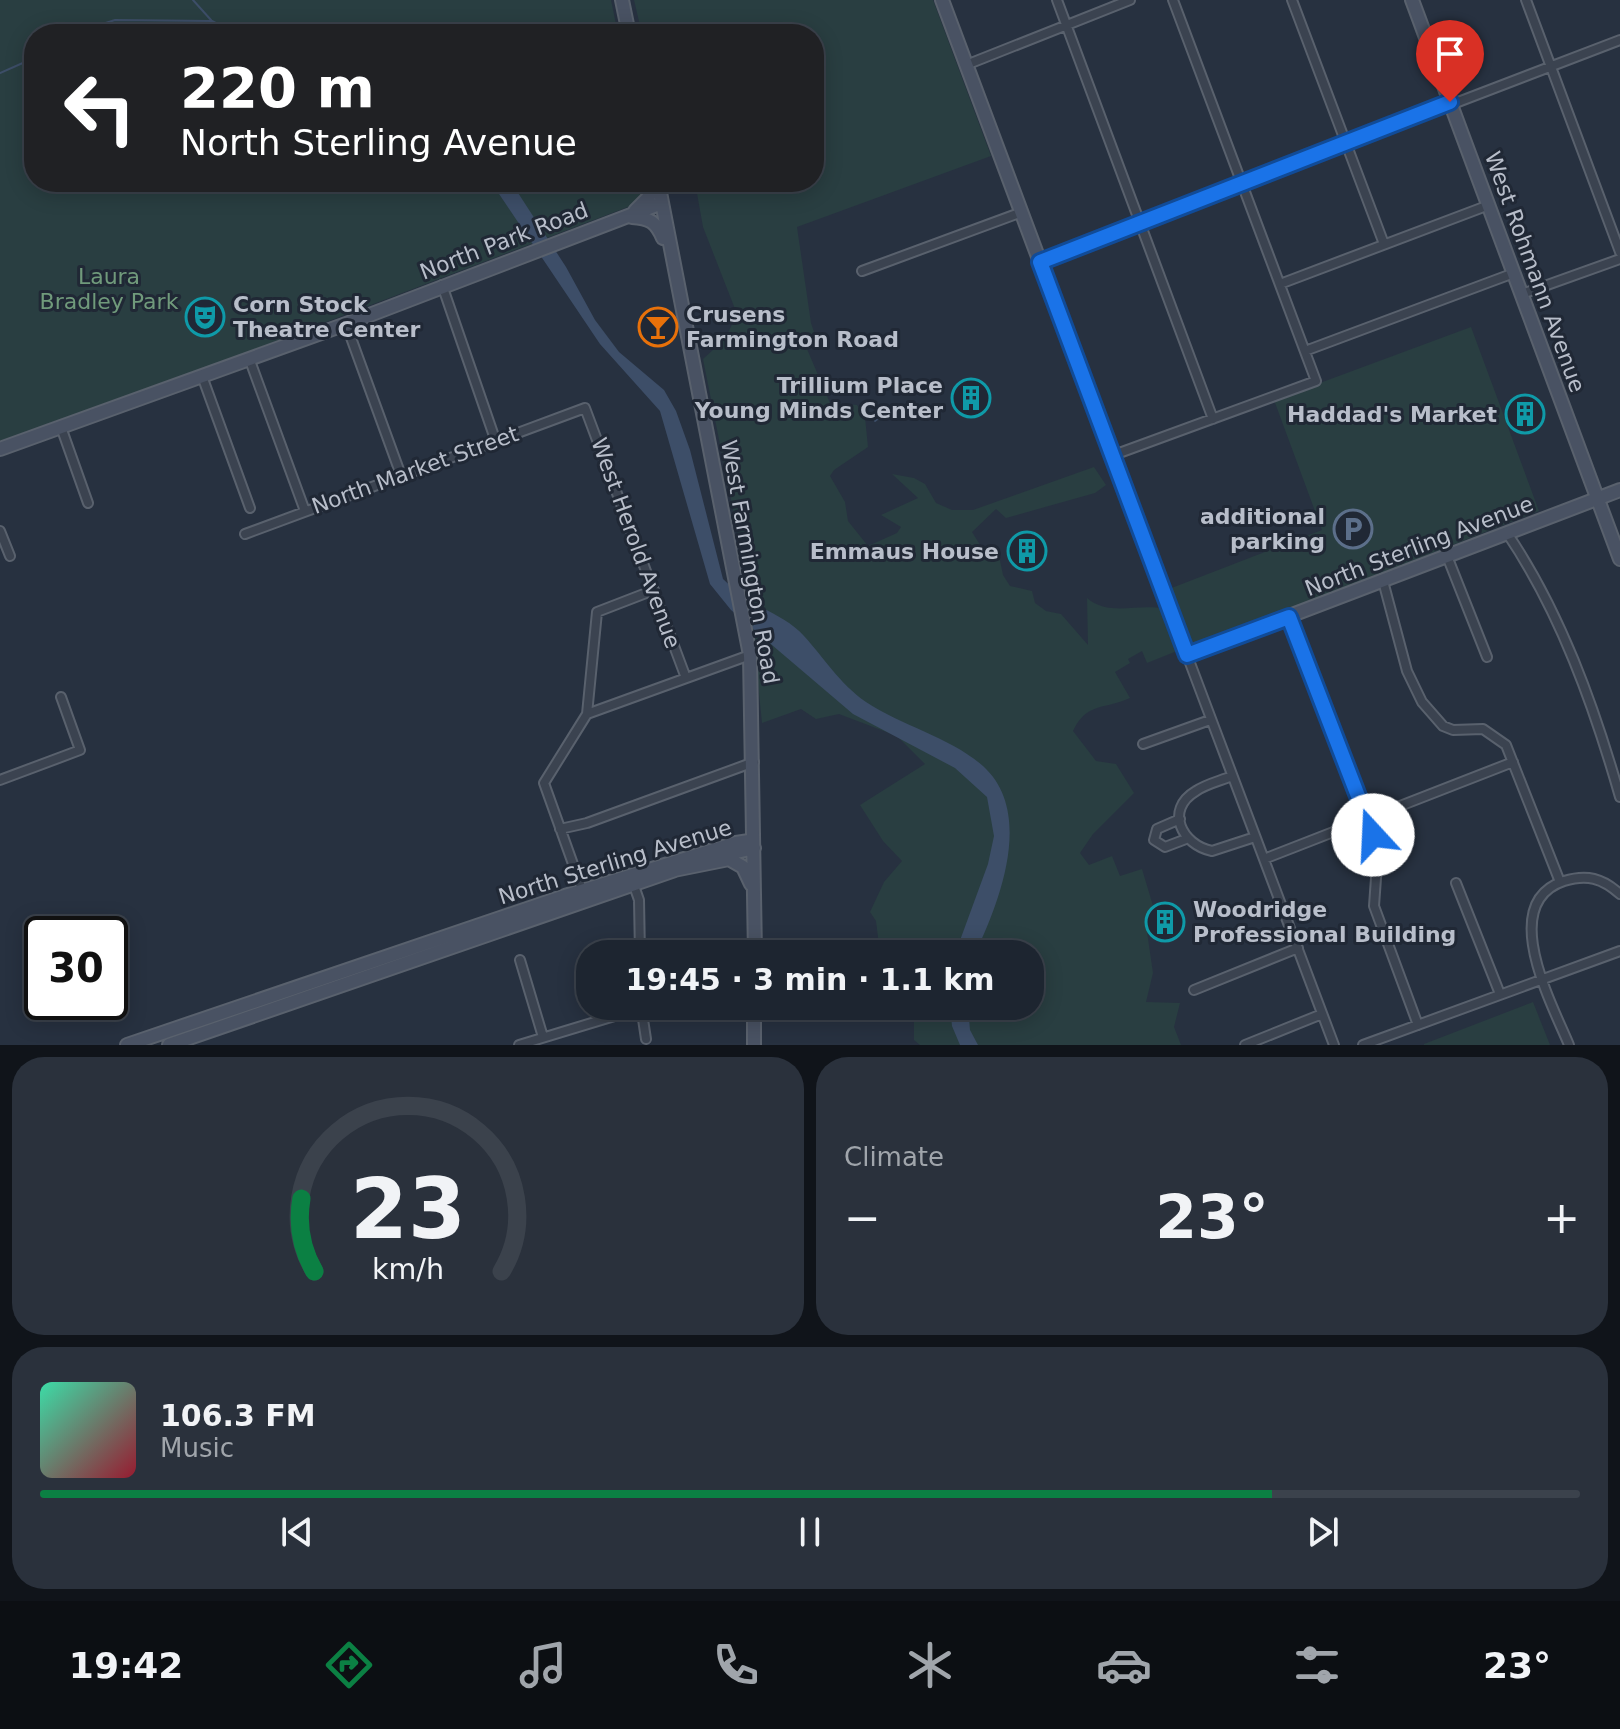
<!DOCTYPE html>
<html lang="en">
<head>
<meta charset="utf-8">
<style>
	:root { --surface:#1d2530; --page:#2a313c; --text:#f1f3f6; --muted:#a0a5ab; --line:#3b424c; --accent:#0b8043 }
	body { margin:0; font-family:"DejaVu Sans",sans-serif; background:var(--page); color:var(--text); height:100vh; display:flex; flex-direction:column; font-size:30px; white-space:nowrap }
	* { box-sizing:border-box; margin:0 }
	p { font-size:26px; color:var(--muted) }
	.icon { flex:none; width:44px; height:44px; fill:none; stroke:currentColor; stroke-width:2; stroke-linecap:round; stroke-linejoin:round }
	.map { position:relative; height:1045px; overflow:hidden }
	.side { display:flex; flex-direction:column; gap:12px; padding:12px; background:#10141a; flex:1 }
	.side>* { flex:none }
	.guide { position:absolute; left:24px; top:24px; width:800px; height:168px; border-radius:32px; box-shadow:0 4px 20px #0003,0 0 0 2px var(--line); background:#202124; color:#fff; overflow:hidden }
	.speed { position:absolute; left:24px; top:916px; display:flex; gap:16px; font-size:40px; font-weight:700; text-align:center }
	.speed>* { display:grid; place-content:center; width:104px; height:104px; border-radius:50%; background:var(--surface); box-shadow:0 4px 20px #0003,0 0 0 2px var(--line); line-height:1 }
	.speed .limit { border:4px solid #111; border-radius:12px; background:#fff; color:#111 }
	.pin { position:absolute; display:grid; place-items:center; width:68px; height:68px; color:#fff; margin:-82px -34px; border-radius:50% 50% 50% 0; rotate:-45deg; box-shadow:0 0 8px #0007 }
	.pin .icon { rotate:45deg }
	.me { position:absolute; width:88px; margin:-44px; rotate:340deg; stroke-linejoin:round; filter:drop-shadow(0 0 6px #0008) }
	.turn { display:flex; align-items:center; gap:28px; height:168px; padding:0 24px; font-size:36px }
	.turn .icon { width:104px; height:104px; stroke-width:2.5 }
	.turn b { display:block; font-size:56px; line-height:68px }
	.big { font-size:60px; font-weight:800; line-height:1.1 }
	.side .tile { flex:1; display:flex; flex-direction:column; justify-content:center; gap:12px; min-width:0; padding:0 28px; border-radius:32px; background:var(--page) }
	.side .dial { align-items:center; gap:0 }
	.dial svg { height:208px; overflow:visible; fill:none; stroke:var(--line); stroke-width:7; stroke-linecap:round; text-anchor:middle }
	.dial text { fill:var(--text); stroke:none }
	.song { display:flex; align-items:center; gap:24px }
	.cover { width:96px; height:96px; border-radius:12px; background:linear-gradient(135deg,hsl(160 70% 55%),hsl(350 70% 35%)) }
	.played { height:8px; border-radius:4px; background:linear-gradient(90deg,var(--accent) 80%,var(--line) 80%) }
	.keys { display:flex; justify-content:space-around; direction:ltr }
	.heat { display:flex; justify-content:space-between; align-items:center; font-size:44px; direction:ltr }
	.side .tiles { flex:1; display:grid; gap:12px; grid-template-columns:1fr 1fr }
	.tile:last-child { grid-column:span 2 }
	.trip { position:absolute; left:576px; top:940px; width:468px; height:80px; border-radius:32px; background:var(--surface); box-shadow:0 4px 20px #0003,0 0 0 2px var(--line); font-weight:800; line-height:80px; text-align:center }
	.menu { display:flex; height:128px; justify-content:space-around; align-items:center; background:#0c0f13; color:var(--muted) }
	.menu .icon { width:56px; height:56px }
	.menu .on { color:var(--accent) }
	.menu b { font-size:36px; color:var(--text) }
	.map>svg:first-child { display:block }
	.green { fill:#293e41 }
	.water { fill:#3d4e68 }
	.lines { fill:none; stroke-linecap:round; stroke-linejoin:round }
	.stream { stroke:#3d4e68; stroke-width:2 }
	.street-casing { stroke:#59616d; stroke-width:12 }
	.secondary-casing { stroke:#59616d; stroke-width:16 }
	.street { stroke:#3b4350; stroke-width:8 }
	.secondary { stroke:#495263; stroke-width:12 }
	.route-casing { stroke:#114b97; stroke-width:20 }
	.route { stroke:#1a73e8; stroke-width:14 }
	.labels { text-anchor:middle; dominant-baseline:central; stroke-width:6; stroke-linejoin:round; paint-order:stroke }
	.street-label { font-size:22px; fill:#b8beca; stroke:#202835 }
	.park-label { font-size:22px; fill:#709a7b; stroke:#202835 }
	.poi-label { font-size:22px; font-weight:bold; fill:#b8beca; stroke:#202835; text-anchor:end }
</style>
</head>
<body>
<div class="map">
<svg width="1620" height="1045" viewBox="0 0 1620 1045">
	<rect width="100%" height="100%" fill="#273140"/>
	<!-- green -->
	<path class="green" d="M0,0H611L618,34H34V182H648L641,202L250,351L0,441Z
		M634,0H933L991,156L797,227L811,323L818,344L807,349L830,403L857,405L865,417L868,447L834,470L830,476L845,502L848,521L868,546L897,533L901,527L881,515L918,498L892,474L914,478L925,484L936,503L952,510H973L1094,467L1106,485L1095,493L1006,518L996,509L972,532L982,548L997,546L1003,575L1010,586L1032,591L1035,603L1046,611L1061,614L1088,645L1087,598C1109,617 1138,603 1164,609L1177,651L1147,663L1142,651L1128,659L1130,663L1115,672L1130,698C1103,710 1087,702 1073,731L1096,761L1116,764L1134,793L1093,834L1080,853L1089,865L1112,856L1120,876L1142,869L1159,926L1147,932L1153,973L1146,1002L1180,1003L1174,1027L1181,1045H920L914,1040V1015L891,1010L893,1006H1030V954H917L921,942L879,945L876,921L870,912L884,882L902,861L883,841L860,805L925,764L897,736L839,714L816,719L801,709L762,723L748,585L703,359L725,339L737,314L703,227L695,182H814V34H642Z
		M1471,327L1539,511L1194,647L1189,644L1169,589L1322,530L1274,400Z
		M1533,1002L1550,1045H1424V1044Z"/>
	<!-- water -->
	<path class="water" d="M491,182H511L566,267L595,320L619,352L664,390L676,411L690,450L723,579L753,607V603C769,612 791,621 804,636C825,659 839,683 866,702C902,726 950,737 983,766C1035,813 999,903 975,954H955L988,864L994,836L987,797L955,768L853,714L751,627L754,625L750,626L731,610L710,584L660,411L600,344Z
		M950,1006H968L970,1030L978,1045H960L952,1026Z"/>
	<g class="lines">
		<!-- stream -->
		<path class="stream" d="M193,0L211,20
			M71,34L115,20L212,21L236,34
			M0,73L34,58
			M875,421L889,410"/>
		<!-- street casing -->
		<g class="street-casing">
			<path id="street" d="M1057,0L1213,419
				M1292,0L1384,244
				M1526,0L1620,252
				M966,65L1130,0
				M1040,262L1620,40
				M862,271L1022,212
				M1280,284L1489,205
				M442,285L495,439
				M1522,294L1620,259
				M346,324L402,478
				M1305,351L1514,273
				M249,358L305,511
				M202,376L250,508
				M61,427L88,503
				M1111,456L1316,381L1173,0
				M0,531L10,556
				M1507,533C1560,611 1594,706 1620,797
				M245,534L585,408L686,678
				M1447,556L1487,657
				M1383,581L1407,671L1422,702L1443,726L1453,730L1483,729L1506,745L1560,882
				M1289,617L1378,850L1374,906L1418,1025
				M1187,655L1334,1045
				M587,714L597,612L654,590
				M1143,744L1210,720
				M1232,776C1220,781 1206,784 1196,791C1164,810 1182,845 1212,851L1255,837
				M0,780L80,750L61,697
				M1180,819L1157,829L1154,840L1165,847L1186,839
				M560,829L587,823L754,762
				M1264,859L1513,762
				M632,880L639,900L640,954
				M1456,883L1500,994
				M583,892L544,783L587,714L750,655
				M520,960L543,1037
				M1194,990L1298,948
				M641,1006L646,1039
				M519,1045L641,1008
				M1245,1045L1322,1014
				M1363,1045L1620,951
				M1569,1045C1552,1004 1497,903 1564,881C1587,874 1602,878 1620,894"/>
		</g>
		<!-- secondary casing -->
		<g class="secondary-casing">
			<path id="secondary" d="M622,0L629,34
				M942,0L1187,655L1620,490
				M1412,0L1620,559
				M658,182L750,655L755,954
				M635,211L649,197L650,182
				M632,217C650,218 656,222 663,238
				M0,449L346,324L662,203
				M715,857L754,848
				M674,870L729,859L743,867L751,884
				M127,1045L565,896L736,843L749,841L754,848
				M169,1045L675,870
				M754,1045V1006"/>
		</g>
		<!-- street -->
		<use href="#street" class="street"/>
		<!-- secondary -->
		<use href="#secondary" class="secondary"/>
	</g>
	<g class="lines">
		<!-- route casing -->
		<g class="route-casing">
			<path id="route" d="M1373,835L1289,617L1187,655L1040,262L1450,102"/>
		</g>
		<!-- route -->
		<use href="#route" class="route"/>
	</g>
	<!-- icons -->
	<defs>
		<g id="theatre-ring" transform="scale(2)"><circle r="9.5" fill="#202835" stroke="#0f9aa8" stroke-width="1.5"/><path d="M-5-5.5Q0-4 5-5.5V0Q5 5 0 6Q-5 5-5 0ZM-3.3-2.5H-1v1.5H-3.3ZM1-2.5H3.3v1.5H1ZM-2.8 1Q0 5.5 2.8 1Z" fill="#0f9aa8"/></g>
		<g id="bar-ring" transform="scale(2)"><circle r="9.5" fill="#202835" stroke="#e8710a" stroke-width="1.5"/><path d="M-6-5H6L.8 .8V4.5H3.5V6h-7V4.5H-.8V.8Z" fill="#e8710a"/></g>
		<g id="building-ring" transform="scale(2)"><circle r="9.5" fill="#202835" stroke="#0f9aa8" stroke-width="1.5"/><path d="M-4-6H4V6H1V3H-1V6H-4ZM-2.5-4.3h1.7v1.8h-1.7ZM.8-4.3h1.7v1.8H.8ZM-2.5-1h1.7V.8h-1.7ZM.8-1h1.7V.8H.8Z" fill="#0f9aa8"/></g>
		<g id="parking-ring" transform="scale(2)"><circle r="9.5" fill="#202835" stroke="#5c6f8a" stroke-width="1.5"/><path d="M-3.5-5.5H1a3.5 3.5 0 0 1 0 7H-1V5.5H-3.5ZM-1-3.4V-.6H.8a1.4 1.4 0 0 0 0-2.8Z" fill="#5c6f8a"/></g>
	</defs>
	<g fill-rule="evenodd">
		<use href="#theatre-ring" x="205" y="317"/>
		<use href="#bar-ring" x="658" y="327"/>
		<use href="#building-ring" x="971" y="398"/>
		<use href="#building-ring" x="1525" y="414"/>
		<use href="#parking-ring" x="1353" y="529"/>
		<use href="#building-ring" x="1027" y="551"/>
		<use href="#building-ring" x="1165" y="922"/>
	</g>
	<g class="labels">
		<!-- street labels -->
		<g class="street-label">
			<text transform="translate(504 241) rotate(-21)">North Park Road</text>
			<text transform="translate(1535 272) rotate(70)">West Rohmann Avenue</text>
			<text transform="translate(415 470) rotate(-20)">North Market Street</text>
			<text transform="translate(636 543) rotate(70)">West Herold Avenue</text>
			<text transform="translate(1419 546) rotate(-21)">North Sterling Avenue</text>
			<text transform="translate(750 562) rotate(80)">West Farmington Road</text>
			<text transform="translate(615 862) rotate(-17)">North Sterling Avenue</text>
		</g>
		<!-- park labels -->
		<g class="park-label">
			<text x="109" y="276">Laura<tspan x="109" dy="25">Bradley Park</tspan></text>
		</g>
		<!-- poi labels -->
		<g class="poi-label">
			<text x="233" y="304" text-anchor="start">Corn Stock<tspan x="233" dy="25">Theatre Center</tspan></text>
			<text x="686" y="314" text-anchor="start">Crusens<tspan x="686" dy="25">Farmington Road</tspan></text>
			<text x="943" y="385">Trillium Place<tspan x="943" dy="25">Young Minds Center</tspan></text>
			<text x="1497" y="414">Haddad's Market</text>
			<text x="1325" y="516">additional<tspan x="1325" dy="25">parking</tspan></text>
			<text x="999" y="551">Emmaus House</text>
			<text x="1193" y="909" text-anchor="start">Woodridge<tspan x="1193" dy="25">Professional Building</tspan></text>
		</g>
	</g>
</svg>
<div class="speed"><div class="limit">30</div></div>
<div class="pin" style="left:1450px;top:102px;background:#d93025"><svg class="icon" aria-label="arrive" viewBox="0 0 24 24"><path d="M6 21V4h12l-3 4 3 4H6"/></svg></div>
<svg class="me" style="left:1373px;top:835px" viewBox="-20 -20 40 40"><circle r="19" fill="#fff"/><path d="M0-13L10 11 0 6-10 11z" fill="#1a73e8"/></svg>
<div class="trip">19:45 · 3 min · 1.1 km</div>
<div class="guide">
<div class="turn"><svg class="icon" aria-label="left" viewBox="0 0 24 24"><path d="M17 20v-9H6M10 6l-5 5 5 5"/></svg><div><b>220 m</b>North Sterling Avenue</div></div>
</div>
</div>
<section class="side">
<div class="tiles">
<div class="tile dial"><svg viewBox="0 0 100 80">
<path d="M14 69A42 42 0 1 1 86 69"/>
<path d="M14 69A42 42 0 0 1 9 41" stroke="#0b8043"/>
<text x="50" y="56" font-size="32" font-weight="700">23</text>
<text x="50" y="72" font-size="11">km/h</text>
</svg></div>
<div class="tile"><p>Climate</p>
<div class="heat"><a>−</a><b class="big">23°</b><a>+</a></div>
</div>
<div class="tile">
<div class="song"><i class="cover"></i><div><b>106.3 FM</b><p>Music</p></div></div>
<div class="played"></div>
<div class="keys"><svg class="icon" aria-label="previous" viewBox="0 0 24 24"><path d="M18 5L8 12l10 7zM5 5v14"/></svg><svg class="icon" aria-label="pause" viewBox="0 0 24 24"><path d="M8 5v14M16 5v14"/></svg><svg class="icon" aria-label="next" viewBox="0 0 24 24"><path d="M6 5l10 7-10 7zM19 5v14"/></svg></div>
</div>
</div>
</section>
<nav class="menu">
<b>19:42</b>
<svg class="icon on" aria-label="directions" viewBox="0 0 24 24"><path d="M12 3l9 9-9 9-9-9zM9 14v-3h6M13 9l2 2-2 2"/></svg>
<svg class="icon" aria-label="music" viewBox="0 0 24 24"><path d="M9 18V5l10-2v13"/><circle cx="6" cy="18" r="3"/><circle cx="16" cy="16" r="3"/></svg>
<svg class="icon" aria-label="phone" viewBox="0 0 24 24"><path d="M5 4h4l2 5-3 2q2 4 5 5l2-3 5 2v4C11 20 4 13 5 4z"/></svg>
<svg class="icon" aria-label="climate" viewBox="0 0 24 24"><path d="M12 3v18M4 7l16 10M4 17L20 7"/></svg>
<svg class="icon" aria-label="car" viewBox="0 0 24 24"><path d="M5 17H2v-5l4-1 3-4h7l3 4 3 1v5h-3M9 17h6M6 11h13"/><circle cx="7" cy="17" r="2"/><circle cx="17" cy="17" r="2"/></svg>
<svg class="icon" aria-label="filters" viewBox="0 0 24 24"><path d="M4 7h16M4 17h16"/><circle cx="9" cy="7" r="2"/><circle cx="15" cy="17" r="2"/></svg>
<b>23°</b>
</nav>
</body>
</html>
